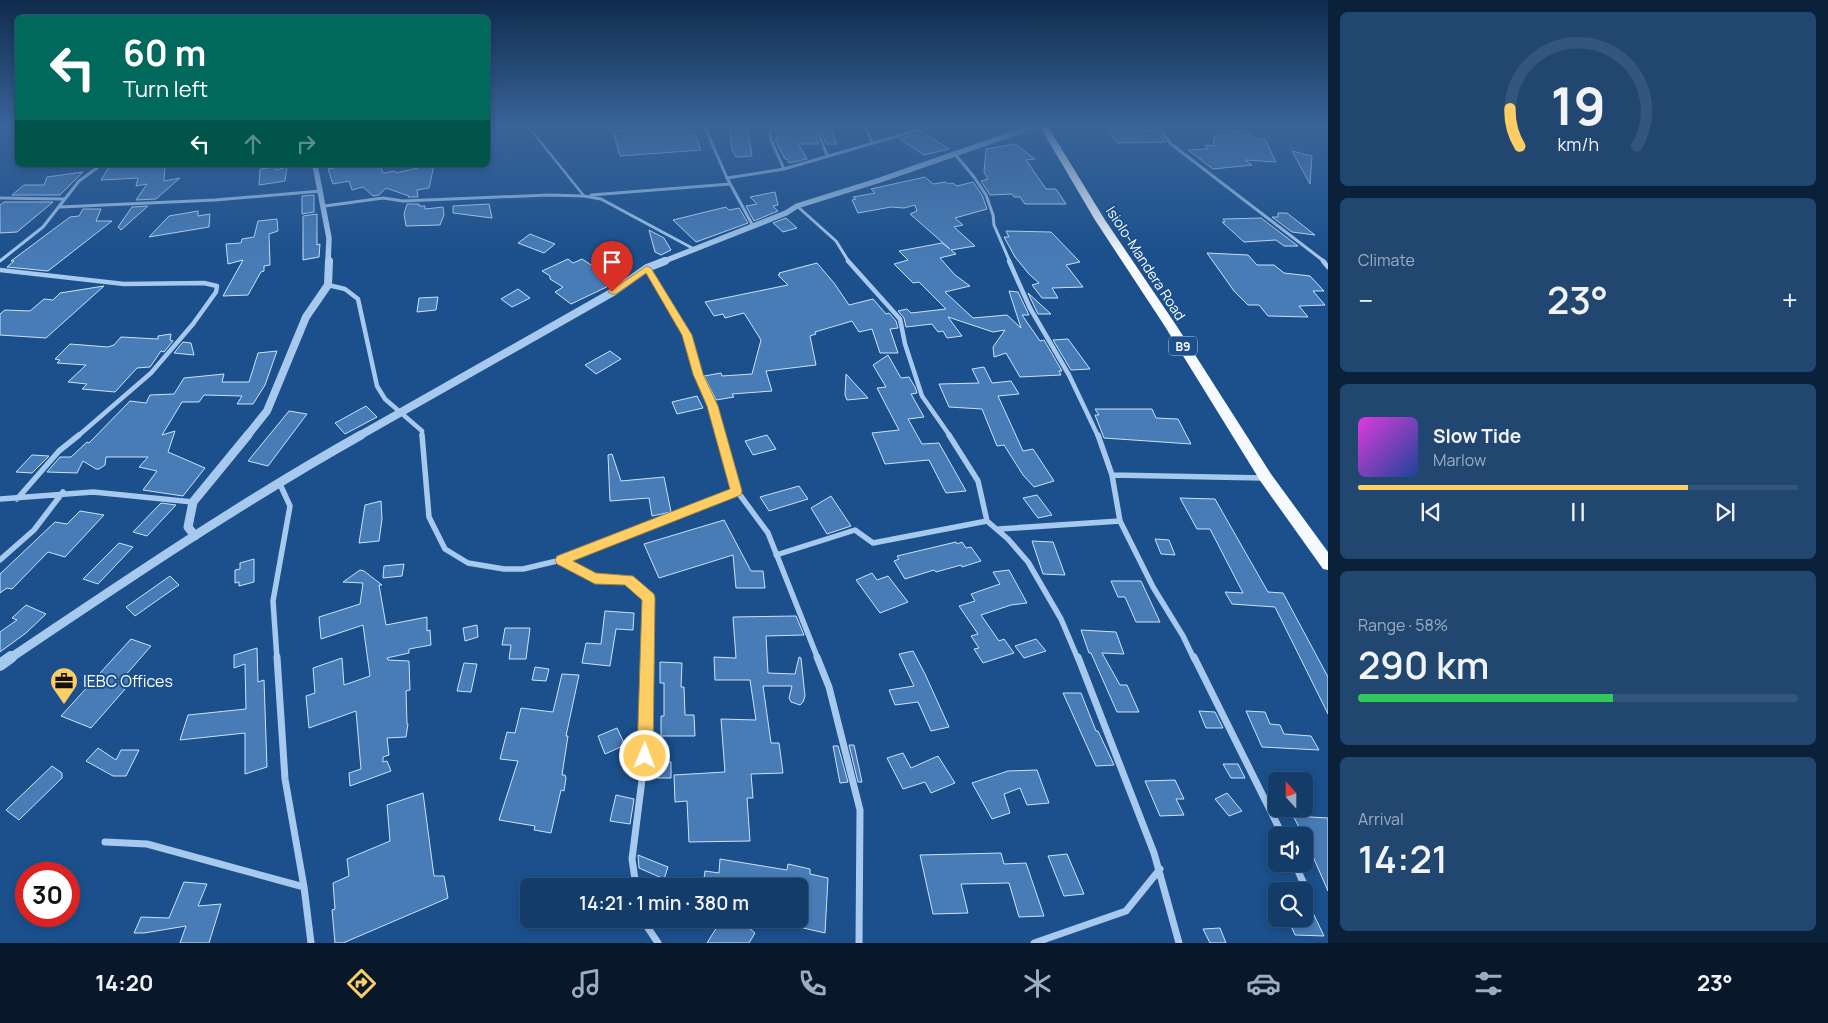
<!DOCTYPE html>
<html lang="en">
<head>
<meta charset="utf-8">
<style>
	:root { --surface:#143c69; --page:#214771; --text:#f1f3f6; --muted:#9dadc0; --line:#33567d; --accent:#fecd63 }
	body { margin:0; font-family:Manrope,sans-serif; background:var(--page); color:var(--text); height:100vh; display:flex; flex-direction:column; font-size:19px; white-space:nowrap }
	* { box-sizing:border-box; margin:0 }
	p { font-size:16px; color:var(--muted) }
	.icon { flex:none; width:28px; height:28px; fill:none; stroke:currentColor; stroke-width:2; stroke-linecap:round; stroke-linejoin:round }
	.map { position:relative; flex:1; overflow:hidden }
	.details { display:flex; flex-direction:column; gap:12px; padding:12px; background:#0b213a; width:500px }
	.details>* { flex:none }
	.hud { position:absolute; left:15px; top:15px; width:475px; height:152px; border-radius:8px; box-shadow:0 2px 8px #0003,0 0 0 1px var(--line); background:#00695c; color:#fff; overflow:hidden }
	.needle { width:32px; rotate:339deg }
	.controls { position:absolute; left:1268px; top:772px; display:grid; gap:10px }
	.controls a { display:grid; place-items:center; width:45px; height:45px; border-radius:8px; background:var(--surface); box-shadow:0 2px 8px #0003,0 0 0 1px var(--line); font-size:25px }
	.speed { position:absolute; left:15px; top:862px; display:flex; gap:10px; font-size:25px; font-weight:700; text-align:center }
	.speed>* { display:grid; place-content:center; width:65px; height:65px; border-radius:50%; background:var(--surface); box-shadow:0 2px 8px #0003,0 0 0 1px var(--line); line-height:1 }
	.speed .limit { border:8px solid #d22; background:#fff; color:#111 }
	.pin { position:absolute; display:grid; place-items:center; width:42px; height:42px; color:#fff; margin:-51px -21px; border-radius:50% 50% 50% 0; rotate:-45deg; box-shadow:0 0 5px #0007 }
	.pin .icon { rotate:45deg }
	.me { position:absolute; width:55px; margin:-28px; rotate:1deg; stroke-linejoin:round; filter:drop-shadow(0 0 4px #0008) }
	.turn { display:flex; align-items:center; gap:18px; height:105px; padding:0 25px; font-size:22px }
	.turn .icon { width:65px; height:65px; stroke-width:2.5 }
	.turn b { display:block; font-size:35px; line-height:42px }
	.lanes { display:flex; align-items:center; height:48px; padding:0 25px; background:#0003; justify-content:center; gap:25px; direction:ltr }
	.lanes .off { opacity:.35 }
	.big { font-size:38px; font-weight:600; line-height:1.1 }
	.details .card { flex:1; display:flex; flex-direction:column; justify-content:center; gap:8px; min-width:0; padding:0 18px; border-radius:8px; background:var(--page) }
	.details .dial { align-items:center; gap:0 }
	.dial svg { height:130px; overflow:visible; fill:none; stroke:var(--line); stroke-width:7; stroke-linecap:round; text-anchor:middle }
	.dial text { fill:var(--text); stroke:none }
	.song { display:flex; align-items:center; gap:15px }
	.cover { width:60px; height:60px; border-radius:8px; background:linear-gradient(135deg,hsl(300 70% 55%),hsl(220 70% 35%)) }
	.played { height:5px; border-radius:2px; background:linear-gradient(90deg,var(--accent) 75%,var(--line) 75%) }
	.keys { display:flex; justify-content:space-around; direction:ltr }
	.heat { display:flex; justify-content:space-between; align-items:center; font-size:28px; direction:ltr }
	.charge { height:8px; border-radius:4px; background:linear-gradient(90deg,#34c759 58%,var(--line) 0) }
	.trip { position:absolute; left:520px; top:878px; width:288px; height:50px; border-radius:8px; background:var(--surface); box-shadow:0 2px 8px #0003,0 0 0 1px var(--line); font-weight:600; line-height:50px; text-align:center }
	.tabs { display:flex; height:80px; justify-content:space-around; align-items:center; background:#08182a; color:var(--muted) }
	.tabs .icon { width:35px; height:35px }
	.tabs .active { color:var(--accent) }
	.tabs b { font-size:22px; color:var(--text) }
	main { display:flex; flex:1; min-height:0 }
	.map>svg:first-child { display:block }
	.building { fill:#487cb6; stroke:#cce2fa }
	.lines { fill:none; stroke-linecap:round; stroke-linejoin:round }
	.service { stroke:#a7c9ed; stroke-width:2.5 }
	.minor-far3 { stroke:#a7c9ed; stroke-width:3 }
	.minor-far2 { stroke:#a7c9ed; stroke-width:4.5 }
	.minor-far1 { stroke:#a7c9ed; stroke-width:5.5 }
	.minor { stroke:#a7c9ed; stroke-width:7 }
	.tertiary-far3 { stroke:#a7c9ed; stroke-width:5.5 }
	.tertiary-far2 { stroke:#a7c9ed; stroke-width:8 }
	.tertiary-far1 { stroke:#a7c9ed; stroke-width:9 }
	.tertiary { stroke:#a7c9ed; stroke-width:12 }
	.trunk { fill:#f6faff; fill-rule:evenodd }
	.route { fill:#fecd63; stroke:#a58540 }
	.labels { text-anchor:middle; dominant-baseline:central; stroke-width:4; stroke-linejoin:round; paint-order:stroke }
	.shield { fill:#1b508c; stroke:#bbcadc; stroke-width:1 }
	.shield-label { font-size:12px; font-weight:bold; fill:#fff }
	.street-label { font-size:14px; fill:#fff; stroke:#1b508c }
	.near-poi-label { font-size:16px; fill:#fff; stroke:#1b508c; text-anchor:start }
</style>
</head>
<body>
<main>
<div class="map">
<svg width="1328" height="943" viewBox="0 0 1328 943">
	<rect width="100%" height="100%" fill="#1b508c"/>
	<!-- building -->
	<path class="building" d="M688,125H690L694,132L701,150L620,156L613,131Z
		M729,125H747L752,156L736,157L732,149Z
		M775,129H813L819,144H798L807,159L789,163L787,159H785L775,140H778Z
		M820,129H831L837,144H826Z
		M1106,129L1157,131L1165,142L1117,143Z
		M1228,131L1250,133L1253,138L1265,139L1276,162L1245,160L1252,165L1213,169L1188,150L1208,149L1205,145L1213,146L1215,135Z
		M923,132L927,135L949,149L924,155L900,139Z
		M1015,144L1035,159L1026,160L1046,189H1056L1066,204H1025L1020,197H1014L1012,194L990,195L981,181L988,179L984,172L986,149Z
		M1292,151L1312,156L1310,184Z
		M120,165H165L164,181L180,178L156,199L136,200L147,184L136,186L138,178L101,180L109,167H118Z
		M348,165H380L383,173L395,171L396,173L418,168V165H434L429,188L417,190L418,197H408L409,196L386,188L379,195L373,196L363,187L352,190L349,181L333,184L328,169Z
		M276,167V170L287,167L285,181L259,185L260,169Z
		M83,172L60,195H12L24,185H44L47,177Z
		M925,177L933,184L946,182L948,184L953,183L957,186L973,182L982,195L987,209L955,218L963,225L954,227L975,246L951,250L956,254L940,258L955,275L970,286L945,292L973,318L1007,315L1021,328L1009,291L1018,292L1029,315H1022L1040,341L1044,340L1062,371H1059L1061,375L1020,377L1006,353L994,357L993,347L1005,330L993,332L948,317L962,336L947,338L943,331L938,332L932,324L906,327L904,318L898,311L907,309L911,313L946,309L919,282L913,283L894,264L908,260L899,251L942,243L950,249L910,214L917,211L915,205L904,208L891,207L858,213L852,200L856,199L853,197L875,193L871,189Z
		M775,192L778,205L773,206L778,211L754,221L746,206L757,204L750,197Z
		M314,195V212L302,214V196Z
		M4,202H53L17,232L0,233V205Z
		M407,204H419V206H425V209L443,207L444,215L440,225L406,226L404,214Z
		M489,204L492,218L453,213V206Z
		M148,206L121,230L118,227L132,207Z
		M726,207L729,210L739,208L748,223L696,242L673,220Z
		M83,209H101L96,221H112L48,271L7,267L14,261H11L70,217L79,216Z
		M198,211V216L210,214L209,227L149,237L169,216Z
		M1278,213H1287L1315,235L1292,232L1272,217H1278Z
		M317,214V245L320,244L319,257L303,260V216Z
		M786,218L797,228L783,232L773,223Z
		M1261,218L1298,246H1284L1276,240L1244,242L1222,222H1225L1223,219Z
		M277,219L278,231L269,234L270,265L264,266V271L261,272L248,295L223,296L243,260L228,264L226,244L241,243L242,239L254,237L258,221Z
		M649,230L664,238L671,250L661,255L655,252Z
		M1006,231L1051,232L1080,262L1066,265L1083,287L1052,288L1058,298H1042L1032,285L1039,283L1029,274L1015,257L1004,237H1009Z
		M530,234L555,244L544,253L518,243Z
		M1207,253L1248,255L1257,265H1274L1284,273L1310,276L1324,291H1313L1325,305L1299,306L1308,317L1268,316L1259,305H1248L1234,291Z
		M568,259L573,263L582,259L617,282L571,304L555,292L563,287L550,279V276L542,271Z
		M817,263L834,283L849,305L873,299L886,314L889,313L896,321L898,328L890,329L898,353H880L872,329L859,332L852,321L815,332L816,334L810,336L816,365L766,371L772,391L732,394L734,397L716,400L704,376L721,373L722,376L752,374L761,340L744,313L725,318L723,314L714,316L705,302L788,285L778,275L780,274L779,273Z
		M104,286L46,338L0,335V314L5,310L30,311L44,299L53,300L60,293Z
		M518,289L530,298L512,307L501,299Z
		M1028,293L1051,314H1038Z
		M438,297L436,310L417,312L419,298Z
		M171,334L170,340L173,341L164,352L161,351L150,367L137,368L115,392L82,389L87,384L68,382L86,365L57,363L60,360L55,359L70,344L108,347L114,345L121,337L158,339V336Z
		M1068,339L1090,369L1071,370L1053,340Z
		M183,342L191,343L194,355L174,353Z
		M277,351L265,385L253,404H237L242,396L204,395L199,402H182L162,435L175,431L168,452L205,468L183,496L143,490L157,471L139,467L148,457H106L105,465L99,469H96L83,461L77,473L47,472L60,457H71L87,442L89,443L130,401L146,403L150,395L174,394L184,378L224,374L222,382H249L258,353Z
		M610,351L621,359L596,374L585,365Z
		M888,355L901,378L909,377L915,387L917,393L911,394L924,417L908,419L922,444L939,443L966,491L946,493L929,460L885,464L872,433L899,430L877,388L886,387L873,365Z
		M984,367L992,383L1011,381L1019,394L998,396L1023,451L1033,449L1054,481L1034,487L1023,475L1004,445L997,446L982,409L949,407L939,384L979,383L972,369Z
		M846,374L868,398L847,400L845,395Z
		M697,396L703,408L677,414L672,402Z
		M366,406L377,417L345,434L335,423Z
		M1095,409H1152L1156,418L1178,419L1191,444L1104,438L1095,415H1099Z
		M289,411L307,414L268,466L248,461Z
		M767,435L776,449L753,455L745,441Z
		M612,454L621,481L664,477L671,512L652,516L649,498L610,501L608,455Z
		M32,455L49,456L32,473L16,472Z
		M799,486L808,499L769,511L760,497Z
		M1037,495L1052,515L1038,518L1023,498Z
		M831,496L851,526L827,534L811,508Z
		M1180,498L1215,499L1268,592L1283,593L1328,677V714L1275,607L1232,604L1225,592L1243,593L1210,529H1197Z
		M381,501L382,519L379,541L359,543L365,505Z
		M161,503L176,505L147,536L133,532Z
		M80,511L104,515L65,557L48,552L12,589L7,588L0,593V574L55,522L67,524Z
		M724,520L751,571H763L765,588H736L733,555L659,578L644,544Z
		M1155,539L1169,540L1175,555L1161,554Z
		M1032,541L1053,542L1065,575L1043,574Z
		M956,542L957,544L962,542L966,548L971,547L981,561L962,567L961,565L936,572L934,570L905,579L894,561L899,559L897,556Z
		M119,543L133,547L98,584L83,579Z
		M254,559V582L239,586V582L235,583V570L240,569V563Z
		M404,564L402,576L383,578L384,566Z
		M360,570L364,571L382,585H379L386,625L427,617V631L430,630L431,645L409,649V653L387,658L388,660L409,661L410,690L406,691L407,724H408L406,737L387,738L389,755L383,757V762L387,761L391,771L350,786L349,773L361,769L356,711L309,728L306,696L315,693L313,668L342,658L344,685L370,676L363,625L321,639L319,617L360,604L363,583L343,582Z
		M1009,570L1027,603L1011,605L981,615L999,641L1004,639L1014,653L983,663L974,649L979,648L971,636L978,634L959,606L975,601L971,594L1000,584L993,572Z
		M872,573L877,580L888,576L908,602L880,613L856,580Z
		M170,576L179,585L135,616L126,607Z
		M1111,581H1141L1160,622H1136L1125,597H1118Z
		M26,605L46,614L26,633L0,652V632L17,620L12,618Z
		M605,611L634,613L633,630L616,629L610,666L582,663L586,643L601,644Z
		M796,616L804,635L766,636L768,673L795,674L799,657L801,658L805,696L803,702L800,705L791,702L789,698L792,686H763L771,743H779L783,773L751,774L753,798H747L750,841L689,842L687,801L675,802L674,775L725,772L721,719L756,720L750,680H715L714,657L736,658L733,617Z
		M477,625L478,637L465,641L463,628Z
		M505,628H530L526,659H509L511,645H502Z
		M1081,630L1116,632L1124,654L1102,653L1120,685H1127L1139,712H1117L1091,653H1089Z
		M131,639L151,646L124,677L133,680L91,728L61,716Z
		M1036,639L1046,651L1024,658L1015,646Z
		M257,648L258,682L264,680L267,767L245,774V733L180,740L188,715L246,709L245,664L234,668V655Z
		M913,651L925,674L949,727L931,731L918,702L895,705L889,690L914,686L899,654Z
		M660,662L682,663L681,687H684L685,715H694L695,736H661V716H664V683H660Z
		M464,663L477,664L471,692L457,691Z
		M535,667L549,669L546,681L532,680Z
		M562,674L579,675L566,736H568L562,775H565L566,778L564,791L561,790L551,833L534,830L535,826L499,820L518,761L500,759L507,732L515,733L521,708L553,712Z
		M1063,693H1081L1096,731H1098L1114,765L1096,766Z
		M1199,711L1215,712L1223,728H1206Z
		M1246,711L1265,712L1270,724L1280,725L1284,734L1311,736L1319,750L1262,747Z
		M617,728L625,745L605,754L598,736Z
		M849,745H854L862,782H858Z
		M833,746H838L848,782L840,783Z
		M98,748L116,760L121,750H139L126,776H113L86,761Z
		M903,753L911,768L938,756L955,783L931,793L925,782L903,789L887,758Z
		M658,761L671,762V778H657Z
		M1223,764H1238L1245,778H1231Z
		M52,766L62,773V778L19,820L6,810Z
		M1037,770L1049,803L1027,805L1020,788L1004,794L1010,813L992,819L972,783L1008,771Z
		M1175,780L1184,799H1176L1184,815L1160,816L1145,781Z
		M423,793L434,876H444L448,898L343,943H335L332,910L335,909L333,883L349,876L347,859L390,841L387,805Z
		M1227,793L1242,811L1229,816L1215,799Z
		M616,795L634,799L630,824L610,821Z
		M1293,816L1328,818V891L1304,836Z
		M1001,853L1004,864L1026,863L1044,916L1019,917L1009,883L961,884L968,913L933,914L920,855Z
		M1067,854L1084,894L1064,896L1048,856Z
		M638,855L668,867L664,879L639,868Z
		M720,859L787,870L788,864L810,869V874L828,878L825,933L799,927V886H703L705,871L719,873Z
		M184,882L207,884L198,906L221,904L209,943H180L186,926L144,933H134L141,917L169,918Z
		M1304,894L1324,936L1295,935L1288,919H1304Z
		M722,919H738L755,933L749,943H707Z
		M1220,928L1226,943H1210L1203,929Z"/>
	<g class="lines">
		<!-- service -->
		<path class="service" d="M527,125L584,196"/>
		<!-- minor-far3 -->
		<path class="minor-far3" d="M704,125L727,178L753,226
			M769,125L771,140L784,169
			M815,125L827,155
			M865,125L872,143
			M1156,125L1171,144L1325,262
			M954,153L974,177L986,195L993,215L994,225L1010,262
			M727,178L784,169L935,125
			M591,195L730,184
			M0,198L64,199
			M325,206L383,198L403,201L549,195L584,196L601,199L694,249
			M797,206L836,241L849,262
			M60,207L215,200L321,191
			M0,261L43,227L79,181L101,165"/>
		<!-- minor-far2 -->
		<path class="minor-far2" d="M848,261L900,319L905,344L922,396L950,436
			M1009,261L1030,308L1069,375L1098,436
			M1323,261L1328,267
			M647,268L687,335L698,374L712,406L721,436
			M0,270L124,284L204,283L217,286L216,292L193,324L151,373L78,436
			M328,285L345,289L358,299L377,386L385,399L422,431V436"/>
		<!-- minor-far1 -->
		<path class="minor-far1" d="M422,435L429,517L445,549L468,563L504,569H523L561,560L737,491
			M720,435L737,491L768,533L818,659
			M949,435L978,481L987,521L1008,539L1028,562L1061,619L1078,659
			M1098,435L1112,475L1120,521L1153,587L1183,636L1194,659
			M1112,475L1263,478
			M0,499L93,492L193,502
			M17,499L59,451L79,435
			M999,529L1120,521
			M776,555L855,530L873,543L987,521
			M0,560L34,530L63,492
			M561,560L595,578L628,580L649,598L647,659
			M277,659L273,601L290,506L279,482"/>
		<!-- minor -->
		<path class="minor" d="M277,657L285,779L304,887L311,943
			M817,657L829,687L860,810L859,943
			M1078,657L1154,853L1179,943
			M1194,657L1283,836
			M105,842L147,844L304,887
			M1295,864L1303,882
			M636,886L632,859L645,756L647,657
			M642,919L658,943
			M1034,943L1126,911L1160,869"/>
		<!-- tertiary-far3 -->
		<path class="tertiary-far3" d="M315,165L329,238L328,262
			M662,262L786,213L797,206L880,180L1038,125"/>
		<!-- tertiary-far2 -->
		<path class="tertiary-far2" d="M247,436L267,411L306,317L328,285L329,261
			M359,436L613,292L647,268L665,261"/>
		<!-- tertiary-far1 -->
		<path class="tertiary-far1" d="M195,536L188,527L193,502L248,435
			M9,659C125,581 240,503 361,435"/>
		<!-- tertiary -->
		<path class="tertiary" d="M0,665L11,657"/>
		<!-- trunk -->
		<path class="trunk" d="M1039,125H1047L1105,220L1176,325L1271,474L1328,552V570L1323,569L1261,482L1164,325L1095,220Z"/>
	</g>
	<!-- sky -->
	<linearGradient id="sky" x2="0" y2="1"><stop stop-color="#0f2c4d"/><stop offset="0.49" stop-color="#396499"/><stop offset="1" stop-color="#396499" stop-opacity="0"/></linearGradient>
	<rect width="1328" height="257" fill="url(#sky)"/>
	<!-- route -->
	<path class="route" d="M647,266L651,268L692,335L703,374L718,406L742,491L741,495L573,561L596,573L633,576L654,594L655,598L653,756L650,761L645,764L639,761L637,756L642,600L625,585L595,584L557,564L555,560L557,556L730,489L707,406L693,374L682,335L646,273L616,294H612L608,292Z"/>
	<!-- icons -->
	<defs>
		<g id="office-pin" transform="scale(1.4375)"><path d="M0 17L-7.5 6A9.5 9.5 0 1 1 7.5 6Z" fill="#fecd63" stroke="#1b508c"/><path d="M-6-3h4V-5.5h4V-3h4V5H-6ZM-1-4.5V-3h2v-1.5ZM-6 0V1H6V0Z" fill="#111"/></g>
	</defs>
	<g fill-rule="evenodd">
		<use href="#office-pin" x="64" y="681"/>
	</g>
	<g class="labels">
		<!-- shield labels -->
		<rect class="shield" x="1169" y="336.5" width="28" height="19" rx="4"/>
		<g class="shield-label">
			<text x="1183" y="346">B9</text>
		</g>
		<!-- street labels -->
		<g class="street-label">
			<text transform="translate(1146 263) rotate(57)">Isiolo-Mandera Road</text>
		</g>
		<!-- near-poi labels -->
		<g class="near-poi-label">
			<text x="83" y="681">IEBC Offices</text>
		</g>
	</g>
</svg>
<div class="controls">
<a><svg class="needle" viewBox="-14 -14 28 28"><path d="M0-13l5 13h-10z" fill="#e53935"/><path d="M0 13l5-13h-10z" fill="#9dadc0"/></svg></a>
<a><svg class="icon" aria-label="sound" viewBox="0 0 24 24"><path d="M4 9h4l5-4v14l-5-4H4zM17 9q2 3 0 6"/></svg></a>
<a><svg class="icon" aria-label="search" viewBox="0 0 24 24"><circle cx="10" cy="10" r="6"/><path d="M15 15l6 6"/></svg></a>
</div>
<div class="speed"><div class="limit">30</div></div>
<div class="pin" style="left:612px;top:292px;background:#d93025"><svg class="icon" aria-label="arrive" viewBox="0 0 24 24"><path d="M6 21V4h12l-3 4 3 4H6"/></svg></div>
<svg class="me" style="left:645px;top:756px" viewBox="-20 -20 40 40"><circle r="17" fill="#fecd63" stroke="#fff" stroke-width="3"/><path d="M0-11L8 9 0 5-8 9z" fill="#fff"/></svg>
<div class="trip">14:21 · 1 min · 380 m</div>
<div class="hud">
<div class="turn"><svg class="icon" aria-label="left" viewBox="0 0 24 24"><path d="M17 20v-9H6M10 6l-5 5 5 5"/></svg><div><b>60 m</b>Turn left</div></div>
<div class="lanes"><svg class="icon" aria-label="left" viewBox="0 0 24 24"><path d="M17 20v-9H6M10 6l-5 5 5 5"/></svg><svg class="icon off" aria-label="ahead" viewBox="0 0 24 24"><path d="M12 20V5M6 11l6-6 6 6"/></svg><svg class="icon off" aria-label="right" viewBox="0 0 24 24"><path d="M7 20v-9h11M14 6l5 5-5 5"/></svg></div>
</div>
</div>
<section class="details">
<div class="card dial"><svg viewBox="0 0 100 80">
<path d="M14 69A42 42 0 1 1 86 69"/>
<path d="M14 69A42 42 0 0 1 8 46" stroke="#fecd63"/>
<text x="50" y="56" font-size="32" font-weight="700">19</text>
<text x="50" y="72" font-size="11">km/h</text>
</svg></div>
<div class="card"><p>Climate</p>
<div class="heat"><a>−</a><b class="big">23°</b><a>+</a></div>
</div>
<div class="card">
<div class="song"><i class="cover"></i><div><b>Slow Tide</b><p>Marlow</p></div></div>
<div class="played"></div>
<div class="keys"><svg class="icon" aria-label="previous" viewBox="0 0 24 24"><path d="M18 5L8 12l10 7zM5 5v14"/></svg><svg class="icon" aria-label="pause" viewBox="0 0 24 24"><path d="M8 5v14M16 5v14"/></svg><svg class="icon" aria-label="next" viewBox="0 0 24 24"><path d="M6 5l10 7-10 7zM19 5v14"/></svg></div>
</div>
<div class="card"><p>Range · 58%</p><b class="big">290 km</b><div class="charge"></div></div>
<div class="card"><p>Arrival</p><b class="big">14:21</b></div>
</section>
</main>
<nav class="tabs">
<b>14:20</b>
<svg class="icon active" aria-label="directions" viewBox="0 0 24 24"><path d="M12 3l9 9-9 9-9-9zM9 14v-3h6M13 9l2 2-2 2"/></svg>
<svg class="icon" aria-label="music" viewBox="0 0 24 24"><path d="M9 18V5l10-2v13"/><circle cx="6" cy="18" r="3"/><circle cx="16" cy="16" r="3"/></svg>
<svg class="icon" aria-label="phone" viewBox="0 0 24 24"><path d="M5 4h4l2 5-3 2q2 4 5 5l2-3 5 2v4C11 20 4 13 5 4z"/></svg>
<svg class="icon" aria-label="climate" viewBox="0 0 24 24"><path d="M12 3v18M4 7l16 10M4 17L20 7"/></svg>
<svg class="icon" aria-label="car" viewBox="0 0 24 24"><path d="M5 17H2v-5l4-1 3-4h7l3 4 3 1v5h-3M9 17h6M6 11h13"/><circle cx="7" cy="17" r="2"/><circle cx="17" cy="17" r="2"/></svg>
<svg class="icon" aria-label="filters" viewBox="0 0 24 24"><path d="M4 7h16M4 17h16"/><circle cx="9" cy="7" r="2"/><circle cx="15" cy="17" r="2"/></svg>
<b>23°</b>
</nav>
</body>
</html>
